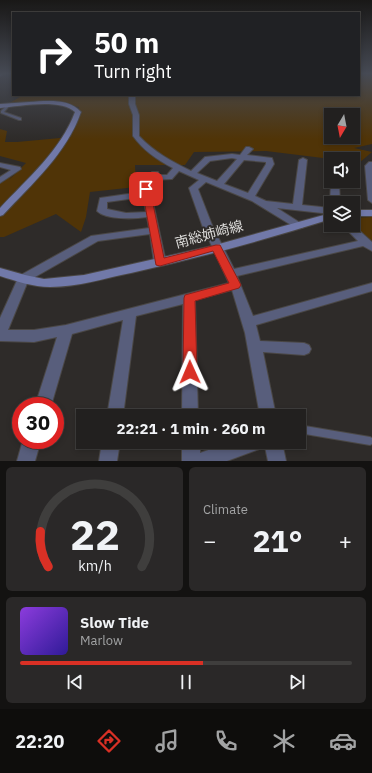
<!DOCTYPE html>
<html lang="en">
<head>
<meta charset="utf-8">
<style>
	:root { --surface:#22201f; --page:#2a2828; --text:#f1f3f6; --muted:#a2a3a4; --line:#3f3e3d; --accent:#d93025 }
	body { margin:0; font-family:"IBM Plex Sans","Noto Sans JP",sans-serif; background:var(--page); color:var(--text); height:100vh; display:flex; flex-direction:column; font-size:15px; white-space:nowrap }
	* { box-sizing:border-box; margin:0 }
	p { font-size:13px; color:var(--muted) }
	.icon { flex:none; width:22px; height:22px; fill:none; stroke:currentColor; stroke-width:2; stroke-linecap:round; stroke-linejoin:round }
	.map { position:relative; height:461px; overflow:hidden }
	.panel { display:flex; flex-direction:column; gap:6px; padding:6px; background:#131211; flex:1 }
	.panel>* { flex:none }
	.guide { position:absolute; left:12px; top:12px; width:348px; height:84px; border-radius:0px; box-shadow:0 2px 6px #0003,0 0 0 1px var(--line); background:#202124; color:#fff; overflow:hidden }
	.needle { width:26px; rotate:190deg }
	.fabs { position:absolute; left:324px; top:108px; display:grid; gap:8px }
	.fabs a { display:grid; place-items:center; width:36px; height:36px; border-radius:0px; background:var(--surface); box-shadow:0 2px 6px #0003,0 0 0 1px var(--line); font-size:20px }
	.speed { position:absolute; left:12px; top:397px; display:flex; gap:8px; font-size:20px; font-weight:700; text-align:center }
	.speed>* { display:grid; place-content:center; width:52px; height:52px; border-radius:50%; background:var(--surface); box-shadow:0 2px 6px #0003,0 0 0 1px var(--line); line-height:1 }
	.speed .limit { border:6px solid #d22; background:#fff; color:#111 }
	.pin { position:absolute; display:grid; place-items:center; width:34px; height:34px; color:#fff; margin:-17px; border-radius:8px; box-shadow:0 2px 6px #0006 }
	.me { position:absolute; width:44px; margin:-22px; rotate:359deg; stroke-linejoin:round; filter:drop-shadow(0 0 3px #0008) }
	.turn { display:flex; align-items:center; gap:14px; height:84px; padding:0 16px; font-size:18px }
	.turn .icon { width:52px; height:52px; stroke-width:2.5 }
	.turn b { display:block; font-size:28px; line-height:34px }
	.big { font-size:30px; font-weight:700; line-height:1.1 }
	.panel .card { flex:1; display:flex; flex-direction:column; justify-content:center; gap:6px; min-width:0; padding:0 14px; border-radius:6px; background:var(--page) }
	.panel .dial { align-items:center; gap:0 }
	.dial svg { height:104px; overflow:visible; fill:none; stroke:var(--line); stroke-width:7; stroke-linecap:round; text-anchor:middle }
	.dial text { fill:var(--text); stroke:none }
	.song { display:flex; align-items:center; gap:12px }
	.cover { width:48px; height:48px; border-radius:6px; background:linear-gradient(135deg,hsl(270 70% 55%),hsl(250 70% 35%)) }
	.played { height:4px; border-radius:2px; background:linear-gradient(90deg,var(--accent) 55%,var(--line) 55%) }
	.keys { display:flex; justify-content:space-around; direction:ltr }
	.heat { display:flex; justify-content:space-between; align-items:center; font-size:22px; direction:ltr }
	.panel .tiles { flex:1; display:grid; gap:6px; grid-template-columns:1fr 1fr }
	.card:last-child { grid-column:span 2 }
	.trip { position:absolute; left:76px; top:409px; width:230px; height:40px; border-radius:0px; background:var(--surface); box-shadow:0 2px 6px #0003,0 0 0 1px var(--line); font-weight:700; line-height:40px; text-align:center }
	.tabs { display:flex; height:64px; justify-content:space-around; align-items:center; background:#0e0d0c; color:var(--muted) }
	.tabs .icon { width:28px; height:28px }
	.tabs .on { color:var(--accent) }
	.tabs b { font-size:18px; color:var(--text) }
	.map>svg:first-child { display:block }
	.green { fill:#503407; fill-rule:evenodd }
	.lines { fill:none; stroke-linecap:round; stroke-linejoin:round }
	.service-casing { stroke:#4a4745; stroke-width:2 }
	.minor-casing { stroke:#4a4745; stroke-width:2 }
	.secondary-casing { stroke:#4a4745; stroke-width:2 }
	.service { fill:#585e7c; fill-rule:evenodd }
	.minor { fill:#585e7c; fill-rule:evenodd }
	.secondary { fill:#7179a9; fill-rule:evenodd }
	.route { fill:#d93025; stroke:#8d1f18 }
	.labels { text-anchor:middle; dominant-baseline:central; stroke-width:4; stroke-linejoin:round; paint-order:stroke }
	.street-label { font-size:14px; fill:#dcdbd9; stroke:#2e2b29 }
</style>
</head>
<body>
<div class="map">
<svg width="372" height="461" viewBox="0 0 372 461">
	<rect width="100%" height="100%" fill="#2e2b29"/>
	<!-- green -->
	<path class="green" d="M359,74H372V144L354,148L372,152L359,163L353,162V159H331L266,151L194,152L185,165H135L136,187L90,192L86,217L81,232L56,214L4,237H0V181L17,169L9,180L26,163L0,156V129L7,131L5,142H17L71,137V128L79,107L49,102L8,104L20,97L28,95H359ZM331,115H353V137H331Z
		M372,217V241H370L353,225V218Z"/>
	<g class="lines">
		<!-- service casing -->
		<g class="service-casing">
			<path id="service" d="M8,104L10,105L4,112L21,118V120H19L1,113V111Z
				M299,425L370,437L372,438V444L370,445L299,433Z"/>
		</g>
		<!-- minor casing -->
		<g class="minor-casing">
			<path id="minor" d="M129,95H135V104L139,115V136C154,152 171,161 191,171L205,157L232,154L240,155L246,147H249L253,149L247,155L272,158L274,164L255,196L266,201L293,204L299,160L303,158L307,160L302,205L331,208V214L277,208L302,224L304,226L302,228H296L252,201L206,182L198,189L212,225L234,269L358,241L342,225H353L372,242V251L363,246L237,276L253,316L372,283V291L256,325L260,341L304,343L309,345L311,349L309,353L304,355L263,352L276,416H260L245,333L232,290L195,300L198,416H182L183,304L136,316L123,416H107L123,320L72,334L51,406H35L57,337L34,342L0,341V318L19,276L91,236L149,228L147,217C134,219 106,220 97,211L100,198L142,192L143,187H149L150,189L166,262L164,265H156L154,262L150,234L98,241L28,281L8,330H34L66,325L229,283L202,225L189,188L199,180L179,171L172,179L153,180L151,174L152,172H158L159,175H167L173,168C157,160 143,150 133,136V115L129,104ZM232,158L237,159L217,181L197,173L210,161ZM244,160L266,162V164L248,193L224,184ZM143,197L146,212L126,213L107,209V202Z
				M369,162H372V203L368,200L365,166Z
				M0,163L20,167L21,169L0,183V177L11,170L0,167Z
				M331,181H339L340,203H330Z
				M23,440H41L35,461H17Z
				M102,442H120L117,461H99Z
				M182,442H200V453L231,442H282L286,461H268L264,442L262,448L227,461H182Z"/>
		</g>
		<!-- secondary casing -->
		<g class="secondary-casing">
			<path id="secondary" d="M0,74H4L0,76Z
				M29,102C46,101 69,98 81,112C67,153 32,184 3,215L0,216V208C27,179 61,150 75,112C61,98 19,106 0,108V104Z
				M353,210H372V216H353Z
				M331,213V219C265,240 198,258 131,273C105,278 78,287 50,287C33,287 16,281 0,276V268L25,275L44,279L84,275L212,246Z"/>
		</g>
		<!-- service -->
		<use href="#service" class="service"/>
		<!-- minor -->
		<use href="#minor" class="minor"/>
		<!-- secondary -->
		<use href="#secondary" class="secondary"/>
	</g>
	<!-- sky -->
	<linearGradient id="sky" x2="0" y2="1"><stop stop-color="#191817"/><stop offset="0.53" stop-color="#464a54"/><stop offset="1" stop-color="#464a54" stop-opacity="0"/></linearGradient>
	<rect width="372" height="139" fill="url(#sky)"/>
	<!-- route -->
	<path class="route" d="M146,186L150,189L164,258L216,245H220L241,285L239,288L195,301L197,372L195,376L190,378L185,376L183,372L184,298L185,295L229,283L213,251L160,266L156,265L142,189Z"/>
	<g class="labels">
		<!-- street labels -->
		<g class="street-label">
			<text transform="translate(209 234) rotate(-15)">南総姉崎線</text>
		</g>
	</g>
</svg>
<div class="fabs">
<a><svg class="needle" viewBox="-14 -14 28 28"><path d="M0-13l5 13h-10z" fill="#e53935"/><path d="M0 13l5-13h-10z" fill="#a2a3a4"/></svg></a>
<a><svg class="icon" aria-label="sound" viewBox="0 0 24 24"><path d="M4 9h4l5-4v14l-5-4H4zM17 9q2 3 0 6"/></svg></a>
<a><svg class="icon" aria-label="layers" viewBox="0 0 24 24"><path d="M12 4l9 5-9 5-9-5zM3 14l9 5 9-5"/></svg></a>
</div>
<div class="speed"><div class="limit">30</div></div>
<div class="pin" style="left:146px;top:189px;background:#d93025"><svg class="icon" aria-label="arrive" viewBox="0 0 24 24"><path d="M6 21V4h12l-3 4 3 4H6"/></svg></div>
<svg class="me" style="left:190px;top:372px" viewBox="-20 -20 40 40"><path d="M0-17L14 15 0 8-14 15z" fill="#d93025" stroke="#fff" stroke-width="4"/></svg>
<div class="trip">22:21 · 1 min · 260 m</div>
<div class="guide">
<div class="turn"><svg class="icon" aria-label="right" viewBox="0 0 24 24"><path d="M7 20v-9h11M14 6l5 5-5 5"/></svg><div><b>50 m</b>Turn right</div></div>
</div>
</div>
<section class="panel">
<div class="tiles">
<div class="card dial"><svg viewBox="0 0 100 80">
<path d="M14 69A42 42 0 1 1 86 69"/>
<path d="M14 69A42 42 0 0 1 8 42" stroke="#d93025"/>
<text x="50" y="56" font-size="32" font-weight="700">22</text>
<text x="50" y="72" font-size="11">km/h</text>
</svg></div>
<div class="card"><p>Climate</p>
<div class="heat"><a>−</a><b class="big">21°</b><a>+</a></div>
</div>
<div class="card">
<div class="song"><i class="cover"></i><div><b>Slow Tide</b><p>Marlow</p></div></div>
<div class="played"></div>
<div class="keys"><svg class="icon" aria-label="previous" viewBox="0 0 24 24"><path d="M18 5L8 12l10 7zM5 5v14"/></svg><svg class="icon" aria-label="pause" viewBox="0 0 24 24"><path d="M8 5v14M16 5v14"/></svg><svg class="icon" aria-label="next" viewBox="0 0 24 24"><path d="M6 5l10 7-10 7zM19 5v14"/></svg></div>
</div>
</div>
</section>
<nav class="tabs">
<b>22:20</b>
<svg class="icon on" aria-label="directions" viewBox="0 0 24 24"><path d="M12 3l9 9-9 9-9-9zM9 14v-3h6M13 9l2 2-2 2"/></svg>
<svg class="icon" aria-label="music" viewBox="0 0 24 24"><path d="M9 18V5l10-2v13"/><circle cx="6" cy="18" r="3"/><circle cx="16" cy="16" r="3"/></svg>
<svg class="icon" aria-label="phone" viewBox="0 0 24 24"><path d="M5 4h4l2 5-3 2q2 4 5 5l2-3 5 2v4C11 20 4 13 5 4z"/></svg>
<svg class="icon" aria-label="climate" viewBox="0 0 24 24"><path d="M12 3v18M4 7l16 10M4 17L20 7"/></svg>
<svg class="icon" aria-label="car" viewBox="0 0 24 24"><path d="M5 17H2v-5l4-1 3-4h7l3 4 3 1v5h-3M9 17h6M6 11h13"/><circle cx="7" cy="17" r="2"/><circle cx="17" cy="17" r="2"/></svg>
</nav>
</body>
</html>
